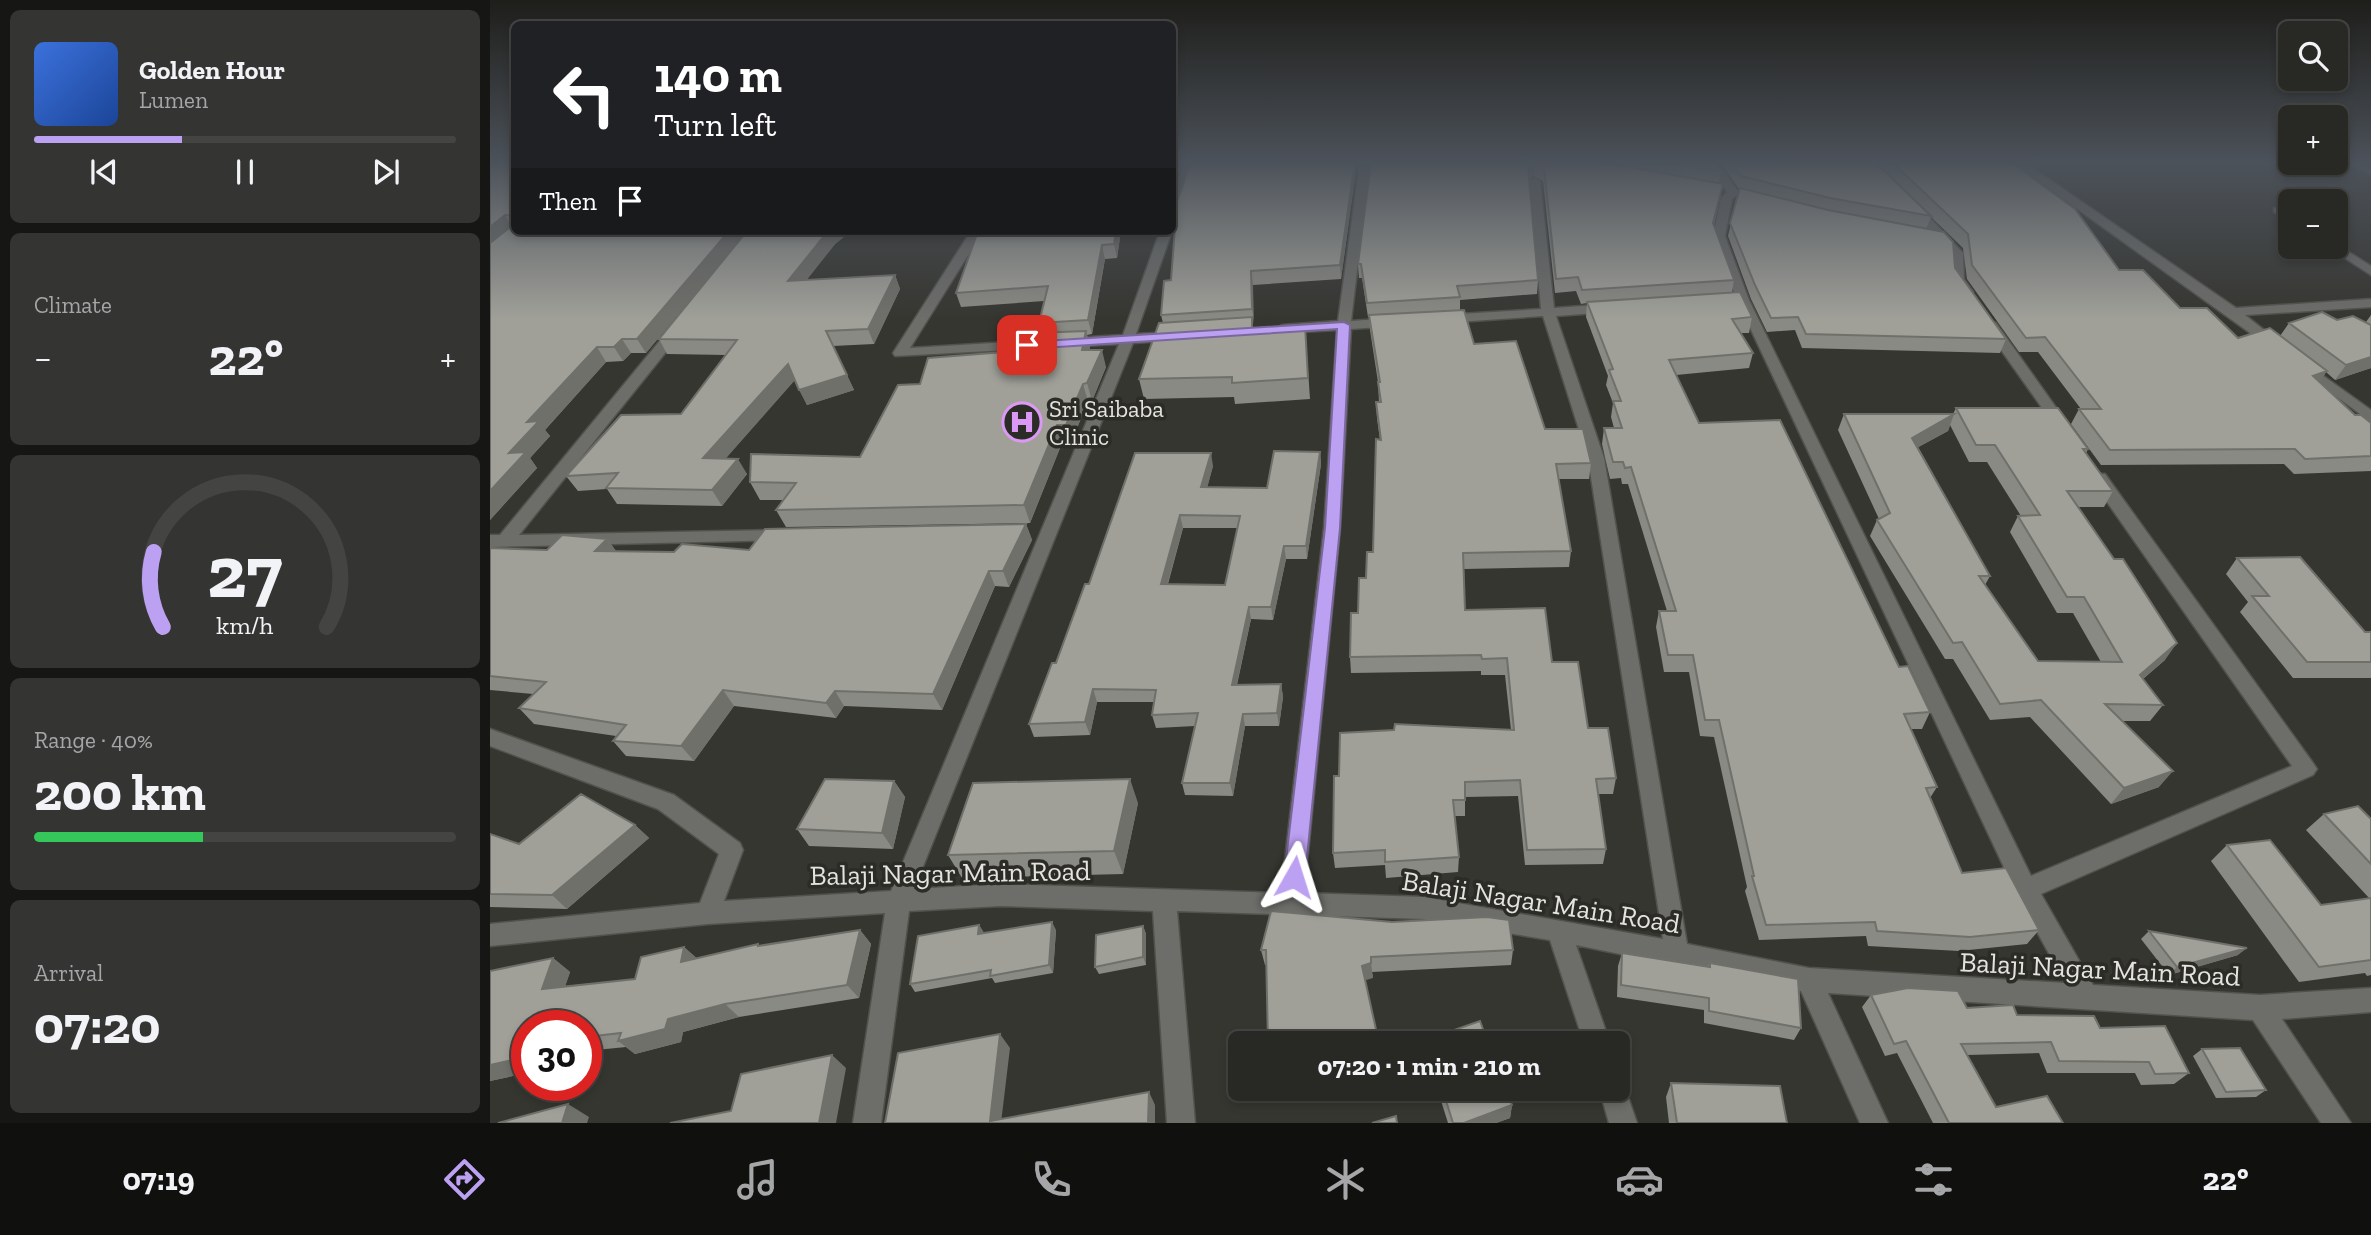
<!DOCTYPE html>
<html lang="en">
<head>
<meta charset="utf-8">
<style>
	:root { --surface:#282825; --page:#343432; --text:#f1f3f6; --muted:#a5a6a7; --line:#444442; --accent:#bca0f2 }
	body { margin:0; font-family:"Zilla Slab",serif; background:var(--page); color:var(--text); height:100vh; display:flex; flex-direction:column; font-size:26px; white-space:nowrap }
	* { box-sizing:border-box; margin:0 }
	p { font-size:23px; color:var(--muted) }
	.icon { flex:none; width:38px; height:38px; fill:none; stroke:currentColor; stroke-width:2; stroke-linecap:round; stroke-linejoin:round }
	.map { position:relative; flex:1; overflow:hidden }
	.sheet { display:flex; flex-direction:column; gap:10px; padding:10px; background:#161614; width:490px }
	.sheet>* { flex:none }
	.banner { position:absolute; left:21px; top:21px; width:665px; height:214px; border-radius:10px; box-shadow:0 4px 10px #0003,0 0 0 2px var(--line); background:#202124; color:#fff; overflow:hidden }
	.fabs { position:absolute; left:1788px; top:21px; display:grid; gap:14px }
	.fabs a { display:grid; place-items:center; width:70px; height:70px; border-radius:10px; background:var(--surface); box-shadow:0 4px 10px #0003,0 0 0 2px var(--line); font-size:35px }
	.speed { position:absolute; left:21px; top:1010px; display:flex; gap:14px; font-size:35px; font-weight:700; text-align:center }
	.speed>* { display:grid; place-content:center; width:91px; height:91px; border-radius:50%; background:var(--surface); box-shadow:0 4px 10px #0003,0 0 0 2px var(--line); line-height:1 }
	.speed .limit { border:10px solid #d22; background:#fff; color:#111 }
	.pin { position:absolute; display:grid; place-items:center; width:60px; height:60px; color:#fff; margin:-30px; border-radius:14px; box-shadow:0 4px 10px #0006 }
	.me { position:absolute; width:77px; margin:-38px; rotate:6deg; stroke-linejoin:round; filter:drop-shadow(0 0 5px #0008) }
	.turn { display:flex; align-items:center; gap:24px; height:147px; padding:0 28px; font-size:32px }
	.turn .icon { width:91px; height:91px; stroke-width:2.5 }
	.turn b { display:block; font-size:49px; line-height:60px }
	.then { display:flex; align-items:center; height:66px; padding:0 28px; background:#0003; gap:14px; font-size:26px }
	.big { font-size:52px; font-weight:800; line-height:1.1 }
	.sheet .widget { flex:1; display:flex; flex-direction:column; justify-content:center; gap:10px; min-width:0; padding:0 24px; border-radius:10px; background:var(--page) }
	.sheet .dial { align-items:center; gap:0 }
	.dial svg { height:182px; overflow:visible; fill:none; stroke:var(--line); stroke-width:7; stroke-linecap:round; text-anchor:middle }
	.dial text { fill:var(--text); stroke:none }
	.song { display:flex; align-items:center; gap:21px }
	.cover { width:84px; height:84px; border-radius:10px; background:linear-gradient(135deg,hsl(220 70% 55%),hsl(220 70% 35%)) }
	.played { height:7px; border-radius:4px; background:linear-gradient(90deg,var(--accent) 35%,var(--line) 35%) }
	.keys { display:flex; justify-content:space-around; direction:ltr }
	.heat { display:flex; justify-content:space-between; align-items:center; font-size:38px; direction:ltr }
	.charge { height:10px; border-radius:5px; background:linear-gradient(90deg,#34c759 40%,var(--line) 0) }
	.trip { position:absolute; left:738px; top:1031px; width:402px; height:70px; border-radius:10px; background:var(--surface); box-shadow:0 4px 10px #0003,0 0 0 2px var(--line); font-weight:800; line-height:70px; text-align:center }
	.dock { display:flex; height:112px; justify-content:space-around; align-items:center; background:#10100f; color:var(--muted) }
	.dock .icon { width:49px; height:49px }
	.dock .active { color:var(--accent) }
	.dock b { font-size:32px; color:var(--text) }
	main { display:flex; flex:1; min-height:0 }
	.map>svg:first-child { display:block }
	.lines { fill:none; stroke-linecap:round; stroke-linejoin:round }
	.minor-casing { stroke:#52524d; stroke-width:3 }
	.minor { fill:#6d6d6a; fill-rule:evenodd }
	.wall { fill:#8a8a84; fill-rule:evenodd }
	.shaded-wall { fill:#70706b }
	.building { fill:#a0a099; stroke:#70706b; stroke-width:2; fill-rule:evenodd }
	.route { fill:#bca0f2; stroke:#7a689d; stroke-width:2 }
	.labels { text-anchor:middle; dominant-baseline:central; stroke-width:7; stroke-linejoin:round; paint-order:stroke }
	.poi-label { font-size:24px; fill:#e4e3e0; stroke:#2c2c27; text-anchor:start }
	.near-street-label { font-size:28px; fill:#e4e3e0; stroke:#2c2c27 }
</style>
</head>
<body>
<main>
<section class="sheet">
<div class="widget">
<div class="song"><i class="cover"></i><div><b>Golden Hour</b><p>Lumen</p></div></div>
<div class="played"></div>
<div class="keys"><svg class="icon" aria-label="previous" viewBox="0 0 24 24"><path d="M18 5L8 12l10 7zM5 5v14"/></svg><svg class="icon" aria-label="pause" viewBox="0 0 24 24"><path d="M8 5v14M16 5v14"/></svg><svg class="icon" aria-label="next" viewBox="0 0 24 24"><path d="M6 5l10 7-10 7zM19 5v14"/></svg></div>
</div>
<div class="widget"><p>Climate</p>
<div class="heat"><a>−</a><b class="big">22°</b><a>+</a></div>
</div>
<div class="widget dial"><svg viewBox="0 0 100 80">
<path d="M14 69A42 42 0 1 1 86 69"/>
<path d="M14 69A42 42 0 0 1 10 36" stroke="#bca0f2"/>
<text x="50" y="56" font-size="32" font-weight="700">27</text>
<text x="50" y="72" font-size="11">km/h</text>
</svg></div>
<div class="widget"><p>Range · 40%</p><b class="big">200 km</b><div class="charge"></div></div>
<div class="widget"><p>Arrival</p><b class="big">07:20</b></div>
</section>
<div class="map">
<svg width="1881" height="1123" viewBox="0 0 1881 1123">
	<rect width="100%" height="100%" fill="#363631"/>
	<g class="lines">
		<!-- minor casing -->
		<g class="minor-casing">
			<path id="minor" d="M695,162H705L688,212L682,215V195Z
				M870,162H880L861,321L904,318L911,322L904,326L861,329L850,528L814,893L934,897L1173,939L1098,458L1053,316L953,323L946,319L953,315L1051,309L1040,181L1045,178L1050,181L1064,308L1120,304L1127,308L1120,312L1066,316L1114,458L1197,944L1319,968L1575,983L1528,897L1247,300L1223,236L1231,198L1237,192L1218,162H1228L1249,193L1242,199L1235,236L1259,300L1541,876L1802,766L1603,482L1601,478L1603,474H1615L1823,763L1827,769L1823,775L1551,894L1603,985L1770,995L1881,988V1012L1792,1019L1861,1123H1831L1763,1020L1338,993L1398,1123H1370L1311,991L1086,945L1120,1043H1094L1060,940L934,919L687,911L705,1123H677L663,911L510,906L419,911L391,1123H363L395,913L218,924L0,946V924L210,903L229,854L168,809L0,746V729L184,795L250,843L253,850L234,901L401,891L629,344L405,356L403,353L481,231H493L420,348L633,335L670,231H682L646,334L687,332L694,336L687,340L643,343L424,889L510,884L791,893L834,528L847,330L792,333L785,329L792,325L848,321Z
				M1522,162H1534L1746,308L1881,299V307L1755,315L1793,345L1786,349L1781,348Z
				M1857,162H1869L1881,168V175Z
				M1420,205H1428L1473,253L1474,280L1483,292L1482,295H1472L1462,280L1461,254L1420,209Z
				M1784,208H1792L1801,213V221L1784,212Z
				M1846,244L1881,266V275L1838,247H1846Z
				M1501,322L1506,323L1577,423L1580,426L1577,429H1567L1494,326Z
				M187,325L192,326V332L29,535L290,530L299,536L296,540L0,547V535H10L182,326Z
				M1814,362L1881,410V422L1809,369L1807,366Z
				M1129,1077L1135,1088L1147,1123H1119L1109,1088H1129Z"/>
		</g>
		<!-- minor -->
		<use href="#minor" class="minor"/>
	</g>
	<!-- wall -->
	<path class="wall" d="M0,162H24V231H257L156,353H141L133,361L116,362L55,430L60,436L40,458L47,468L0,520Z
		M867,162L851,279L763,285V329L815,325L820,399L745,404L744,397L654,399L649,379L673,323L671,315L681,280Z
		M881,162H1225L1231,171L1229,183L1233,184L1224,225L1244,280L1242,292L1262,317L1259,333H1251L1263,353L1259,368L1186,375L1209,423L1409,667L1440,712L1432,729H1421L1447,787L1440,798L1472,873L1549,930L1537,944L1469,951L1378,946L1376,936L1269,940L1255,891L1257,887L1224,737L1210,736L1199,672H1174L1166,627L1169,611H1177L1138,484H1132L1131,478L1120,479L1112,444L1114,428H1124L1121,417L1123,403L1116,385L1118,376L1096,317L1097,303L1091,304L1086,291L1065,293L1053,181L1044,176L1039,180L1048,280L1047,294L970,300V310L984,344L1055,429L1101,463L1099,479H1068L1081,551L1079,567L974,569L975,610L1062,662L1098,728L1126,778L1123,794H1108L1116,849L1113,864L1035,865L1028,796L975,797V816H965L969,857L968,872L896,878L895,865L845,868L843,853L849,776L1021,730L1015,675H991V671L861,673L860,657L876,578L883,552L890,440L887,418L886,402H889L888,382L880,330L879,317H878L872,278H869L868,264Z
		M1230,162H1521L1629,270L1690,308L1748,338L1790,336L1799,323L1847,320L1876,322L1881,315V368L1845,380L1836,372L1829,382L1865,415L1881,423V471L1804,474L1794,464L1611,465L1581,424L1589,409H1591L1548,352H1529L1477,279L1473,248L1441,217L1436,229L1516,339L1510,353L1312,348L1305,330L1277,332L1261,299L1238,236L1249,189Z
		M257,231H446L355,236L345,244L316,280L405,275L410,289L384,344L343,346L364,390L317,405L305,379L235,459L257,474L232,506L127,504L117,489L88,491L76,476L191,414L236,355L177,354L169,339Z
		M631,231L627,258L615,259L602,334L597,335L600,347L599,350L616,367L602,401H598L581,443H572L540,523L296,527L286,510L293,500H270L260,482L370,457L430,384L540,350L552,333L549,323L554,301L471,307L466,293Z
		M1466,408L1598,449L1596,453L1623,491L1614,507H1588L1675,660L1653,679L1673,705L1660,721H1632L1669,787L1621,804L1540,717L1500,720L1463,659H1455L1380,536L1387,520L1389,519L1348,430L1354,414H1463ZM1460,425L1479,462H1497L1531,516H1528L1520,532L1567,613H1583L1611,662L1548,661L1495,585L1500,576L1428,447L1458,431Z
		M830,452L831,464L817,559H796L783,620L761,619L747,685L791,684L793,697L789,726H755L743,796L695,795L692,783L705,726L666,728L662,715L664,702H607L600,735L544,737L539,724L599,584L723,466L717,487L777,488ZM693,528H747L735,585L678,584Z
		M536,524L542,540L519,587L505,586L452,710L354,706L346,718L244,706L204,761L136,756L123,741L126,736L44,724L29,708L43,694L0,690V548L57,550L117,539L126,551L184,552L259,550Z
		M1747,558L1875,632H1881V678H1803L1750,612L1758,602L1736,574Z
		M404,781L415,797L403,849L319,846L307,829Z
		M648,803L633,874L472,878L458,855Z
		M1834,814L1881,819V975L1877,976L1875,973L1809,982L1721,861L1737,845L1831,905L1880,899L1816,830Z
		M145,825L159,838L77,909L0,907V834L29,844Z
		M489,925L494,933L566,930L563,973L505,983L502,978L425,992L420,984Z
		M653,926L656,934V965L609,974L605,967Z
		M370,930L381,944L369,998L249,1017L193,1032L191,1042L145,1054L136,1047L96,1051V1026H37V1073L0,1081V971L63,958L80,972L75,986L145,979L194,947L206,958L268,944L270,946Z
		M1659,931L1748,955L1679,975L1651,939Z
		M771,950H1023L1021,965L882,972L883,978L775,965Z
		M1132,953L1218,966L1220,963L1311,1028L1304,1040L1214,1023V1010L1127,997L1128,966Z
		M1381,995L1527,1015L1610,1028L1699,1073L1684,1084L1651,1085L1645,1073H1557L1549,1053L1477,1055L1506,1107L1573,1123H1443L1407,1053L1395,1056L1372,1007Z
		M1712,1049L1776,1090L1766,1097L1726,1098L1703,1056Z
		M1181,1083L1297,1123H1179L1176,1097Z
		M947,1088H1015L1022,1105L1020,1118L1006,1123H958Z"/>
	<!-- shaded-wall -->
	<path class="shaded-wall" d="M686,162H694L682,187V169Z
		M865,162H867L851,279L850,265Z
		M1045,163L1044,176L1037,181L1038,168Z
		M15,215L23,229L0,249V227Z
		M239,231H257L156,353L147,339Z
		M338,231H353L355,236L345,244L305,295L298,281Z
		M626,231H631L627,258L624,244Z
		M612,245L615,259L602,334L598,320Z
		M761,271L763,285L764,324L762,309Z
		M405,275L410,289L384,344L378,329Z
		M596,331L600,347L597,367L592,350Z
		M132,339L141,353L133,361L124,347Z
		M107,347L116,362L55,430L60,436L40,458L47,468L0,520V491L37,422Z
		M612,350L616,367L602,401L597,383Z
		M1881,357V368L1845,380L1856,365Z
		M298,364L306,379L222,474L213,458Z
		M1837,371L1827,386L1823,376Z
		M357,375L364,390L317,405L309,390Z
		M593,384L598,401L581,443L576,425Z
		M1464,414L1458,431L1416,454L1422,438Z
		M567,425L572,443L540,523L534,505Z
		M830,452L831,464L817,559L816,546Z
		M721,453L723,466L714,500L711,487Z
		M248,459L257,474L232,506L222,490Z
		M690,515L693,528L674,596L671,584Z
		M536,524L542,540L519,587L513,571Z
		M117,539L128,554L105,551Z
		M794,546L796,559L783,620L781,607Z
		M499,571L505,586L452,710L443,694Z
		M759,607L761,619L744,697L742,685Z
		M1687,643L1675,660L1638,691L1650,675Z
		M791,684L793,697L789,726L787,713Z
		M603,689L607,702L600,735L595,722Z
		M233,690L244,706L204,761L191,746Z
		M345,691L354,706L346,718L336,703Z
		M753,714L755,726L743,796L740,783Z
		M1683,771L1669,787L1621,804L1634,788Z
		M640,779L648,803L633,874L624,851Z
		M404,781L415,797L403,849L392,833Z
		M145,825L159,838L77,909L62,895Z
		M562,922L566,930L563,973L559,965Z
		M489,925L494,933L488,934Z
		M653,926L656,934V965L653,957Z
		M370,930L381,944L369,998L357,985Z
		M194,947L209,960L191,962Z
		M1757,948L1748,955L1679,975L1687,967Z
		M63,958L80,972L70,1002L52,989Z
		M881,963L883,978L873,981L872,966Z
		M235,1004L249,1017L193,1032L191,1042L145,1054L128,1041L178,1019Z
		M510,1034L520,1048L511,1123L500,1121Z
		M32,1044L37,1047V1073L0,1081V1065Z
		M342,1055L356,1068L346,1123H329Z
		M659,1092L665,1105V1123H658Z
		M78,1104L99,1117L97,1123H72Z
		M1022,1105L1020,1118L1006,1123H974Z"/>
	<!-- building -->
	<path class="building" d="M0,162H24V216L15,215L0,227Z
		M701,162H865L850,265L761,271L762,309L671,315L674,281L681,280L687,201Z
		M881,162H1111L1233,184L1223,223L1244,280L1092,290L1088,277L1066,279L1054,168L1045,163L1038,168L1048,280L967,286L970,297L877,303L871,264H868Z
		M1175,162H1225L1231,171Z
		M1241,162H1385L1441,216L1340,198L1251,176Z
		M1402,162H1521L1585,209L1629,270H1653L1690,308H1717L1748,338L1780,328L1837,371L1823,376L1865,415H1871L1881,423V456L1815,459L1805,449L1620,450L1589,409H1611L1555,337L1536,338L1482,265L1478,234Z
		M1250,188L1338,210L1454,232L1463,242L1465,268L1516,339L1316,334L1308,317L1281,318L1265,285L1240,223Z
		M24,224V231H239L147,339H132L124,347H107L37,422L49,421L19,453L36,452L0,491V243Z
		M257,231H338L298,281L405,275L378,329L336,331L357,375L309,390L298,364L213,458L248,459L222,490L116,488L128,473L76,476L131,415L191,414L247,340L169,339Z
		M488,231H626L624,244L612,245L598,320L549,323L558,286L466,293Z
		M1250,292L1262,317L1242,319L1263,353L1179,360L1209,423L1290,420L1409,667L1418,666L1440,712L1414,714L1447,787L1436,788L1472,873L1516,868L1549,930L1480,937L1387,931L1385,922L1276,925L1262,876H1264L1229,720H1215L1203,655H1178L1169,611H1186L1141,467L1135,468L1133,462H1123L1114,428H1132L1123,401H1131L1119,370L1123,369L1097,302Z
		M974,310L984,344L1026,341L1055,429H1093L1101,463L1066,464L1081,551L973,553L975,610L1055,608L1062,662H1088L1098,728H1118L1126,778L1106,779L1116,849L1037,850L1030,780L975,782V800H963L969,857L895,862V850L843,853L844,776H849L850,733L904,730L905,724L1024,730L1017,658L992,659L991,655L860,657L861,613H868L869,578H876L877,552H883L886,439L891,440L886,402H891L888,382H890L879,315Z
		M1832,312L1847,320L1863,316L1881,325V357L1856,365L1799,323Z
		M762,317V330L815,325L818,378L742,383V377L649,379L669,323Z
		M596,331L592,350H612L597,383L593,384L576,425H567L534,505L286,510L306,483L260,482L261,454L370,457L408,385L430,384L438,358L540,350L545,333Z
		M1466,408H1568L1598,449H1593L1623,491H1577L1624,559H1633L1687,643L1650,675L1673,705L1615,704L1683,771L1634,788L1551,700L1510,704L1472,642L1463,643L1387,520L1400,513L1354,414H1464L1422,438L1500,576H1489L1548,661L1632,662L1594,597H1577L1528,516L1550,515L1505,445H1486Z
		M784,451L830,452L816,546H794L781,607H759L742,685L791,684L787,713L753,714L740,783H692L708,713L662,715L666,690L603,689L595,722L539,724L562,663H566L595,584H599L645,453H721L711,487L777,488ZM690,515L750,516L735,585L671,584Z
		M536,524L513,571H499L443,694L345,691L336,703L233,690L191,746L123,741L136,725L29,708L56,682L0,676V548L57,550L72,535L117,539L105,551L184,552L192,544L259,550L275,529Z
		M1810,557L1875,632H1881V662H1817L1762,596H1779L1747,558Z
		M335,779L404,781L392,833L307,829Z
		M640,779L624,851L458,855L483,783Z
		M91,794L145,825L62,895L0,894V834L29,844Z
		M1868,806L1881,819V864L1834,814Z
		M1780,840L1831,905L1881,898V960L1829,967L1737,845Z
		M781,911L902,922L997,917L1019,920L1023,950L881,957V963L872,966L889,1043H778L776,950H771Z
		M562,922L559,965L500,976L501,970L420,984L428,936L489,925L488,934Z
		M653,926V957L605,967L606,935Z
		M370,930L357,985L235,1004L178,1019L175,1029L128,1041L131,1033L96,1037V1026H37V1043L32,1044L27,1059L0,1065V971L63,958L52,989L145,979L151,957L194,947L191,962L268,944V946Z
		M1659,931L1757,948L1687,967Z
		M1132,953L1220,967V963L1308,979L1311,1028L1219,1011V998L1131,985Z
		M1418,988L1468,991L1477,1008L1523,1005L1527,1015L1604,1016L1610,1028L1675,1026L1699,1073L1665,1074L1659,1062L1569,1061L1561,1042L1471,1044L1506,1107L1557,1096L1573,1123H1459L1416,1041L1404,1044L1381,995Z
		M990,1021L998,1043H936L935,1040Z
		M510,1034L500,1121L659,1092L658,1123H395L408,1053Z
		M1750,1048L1776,1090L1736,1092L1712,1049Z
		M342,1055L329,1123H180L241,1111L251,1074Z
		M1181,1083L1290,1086L1297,1123H1187Z
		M952,1088H1015L1022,1105L974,1123H963Z
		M78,1104L72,1123H8Z
		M906,1116L907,1123H882Z"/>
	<!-- sky -->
	<linearGradient id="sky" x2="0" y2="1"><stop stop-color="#1e1e1b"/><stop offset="0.51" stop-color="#4c525a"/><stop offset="1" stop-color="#4c525a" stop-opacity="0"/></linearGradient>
	<rect width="1881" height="319" fill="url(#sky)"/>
	<!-- route -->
	<path class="route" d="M854,322L860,325L850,528L815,877L812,884L804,887L797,884L794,877L835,528L847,329L537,349L531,345L537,342Z"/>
	<!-- icons -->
	<defs>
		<g id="hospital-ring" transform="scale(2.0125)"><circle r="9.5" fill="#2c2c27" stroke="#db99f5" stroke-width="1.5"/><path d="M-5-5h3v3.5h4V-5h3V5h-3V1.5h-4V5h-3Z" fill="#db99f5"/></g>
	</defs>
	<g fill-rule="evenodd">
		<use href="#hospital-ring" x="532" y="422"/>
	</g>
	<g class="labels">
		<!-- poi labels -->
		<g class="poi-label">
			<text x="559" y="408">Sri Saibaba<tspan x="559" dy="28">Clinic</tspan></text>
		</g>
		<!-- near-street labels -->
		<g class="near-street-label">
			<text transform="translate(460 873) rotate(-1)">Balaji Nagar Main Road</text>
			<text transform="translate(1051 902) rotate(9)">Balaji Nagar Main Road</text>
			<text transform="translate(1610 969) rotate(3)">Balaji Nagar Main Road</text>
		</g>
	</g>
</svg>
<div class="fabs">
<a><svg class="icon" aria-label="search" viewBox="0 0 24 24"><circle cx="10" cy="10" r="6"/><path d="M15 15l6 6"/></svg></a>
<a>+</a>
<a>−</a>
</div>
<div class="speed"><div class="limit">30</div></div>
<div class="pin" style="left:537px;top:345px;background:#d93025"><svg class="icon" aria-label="arrive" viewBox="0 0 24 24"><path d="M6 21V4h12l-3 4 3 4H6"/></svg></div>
<svg class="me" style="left:804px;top:877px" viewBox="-20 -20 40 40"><path d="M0-17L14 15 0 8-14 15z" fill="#bca0f2" stroke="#fff" stroke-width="4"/></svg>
<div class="trip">07:20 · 1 min · 210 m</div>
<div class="banner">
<div class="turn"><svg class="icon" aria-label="left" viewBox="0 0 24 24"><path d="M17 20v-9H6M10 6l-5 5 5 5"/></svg><div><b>140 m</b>Turn left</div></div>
<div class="then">Then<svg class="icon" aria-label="arrive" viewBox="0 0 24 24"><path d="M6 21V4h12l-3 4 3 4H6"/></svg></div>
</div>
</div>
</main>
<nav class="dock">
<b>07:19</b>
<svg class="icon active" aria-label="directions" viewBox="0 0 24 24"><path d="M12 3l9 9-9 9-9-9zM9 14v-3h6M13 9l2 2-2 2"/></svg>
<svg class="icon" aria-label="music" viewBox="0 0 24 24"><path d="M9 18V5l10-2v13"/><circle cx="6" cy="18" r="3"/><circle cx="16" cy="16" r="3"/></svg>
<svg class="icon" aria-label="phone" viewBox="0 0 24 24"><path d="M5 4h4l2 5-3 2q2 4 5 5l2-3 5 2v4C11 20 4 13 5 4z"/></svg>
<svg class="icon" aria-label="climate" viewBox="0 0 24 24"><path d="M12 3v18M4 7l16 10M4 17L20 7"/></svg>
<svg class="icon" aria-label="car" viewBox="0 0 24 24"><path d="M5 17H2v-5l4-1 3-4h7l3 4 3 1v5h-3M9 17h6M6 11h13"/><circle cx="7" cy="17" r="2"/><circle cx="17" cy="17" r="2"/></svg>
<svg class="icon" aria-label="filters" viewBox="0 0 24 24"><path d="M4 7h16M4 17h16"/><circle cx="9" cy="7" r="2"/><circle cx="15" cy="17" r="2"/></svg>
<b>22°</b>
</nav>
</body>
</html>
